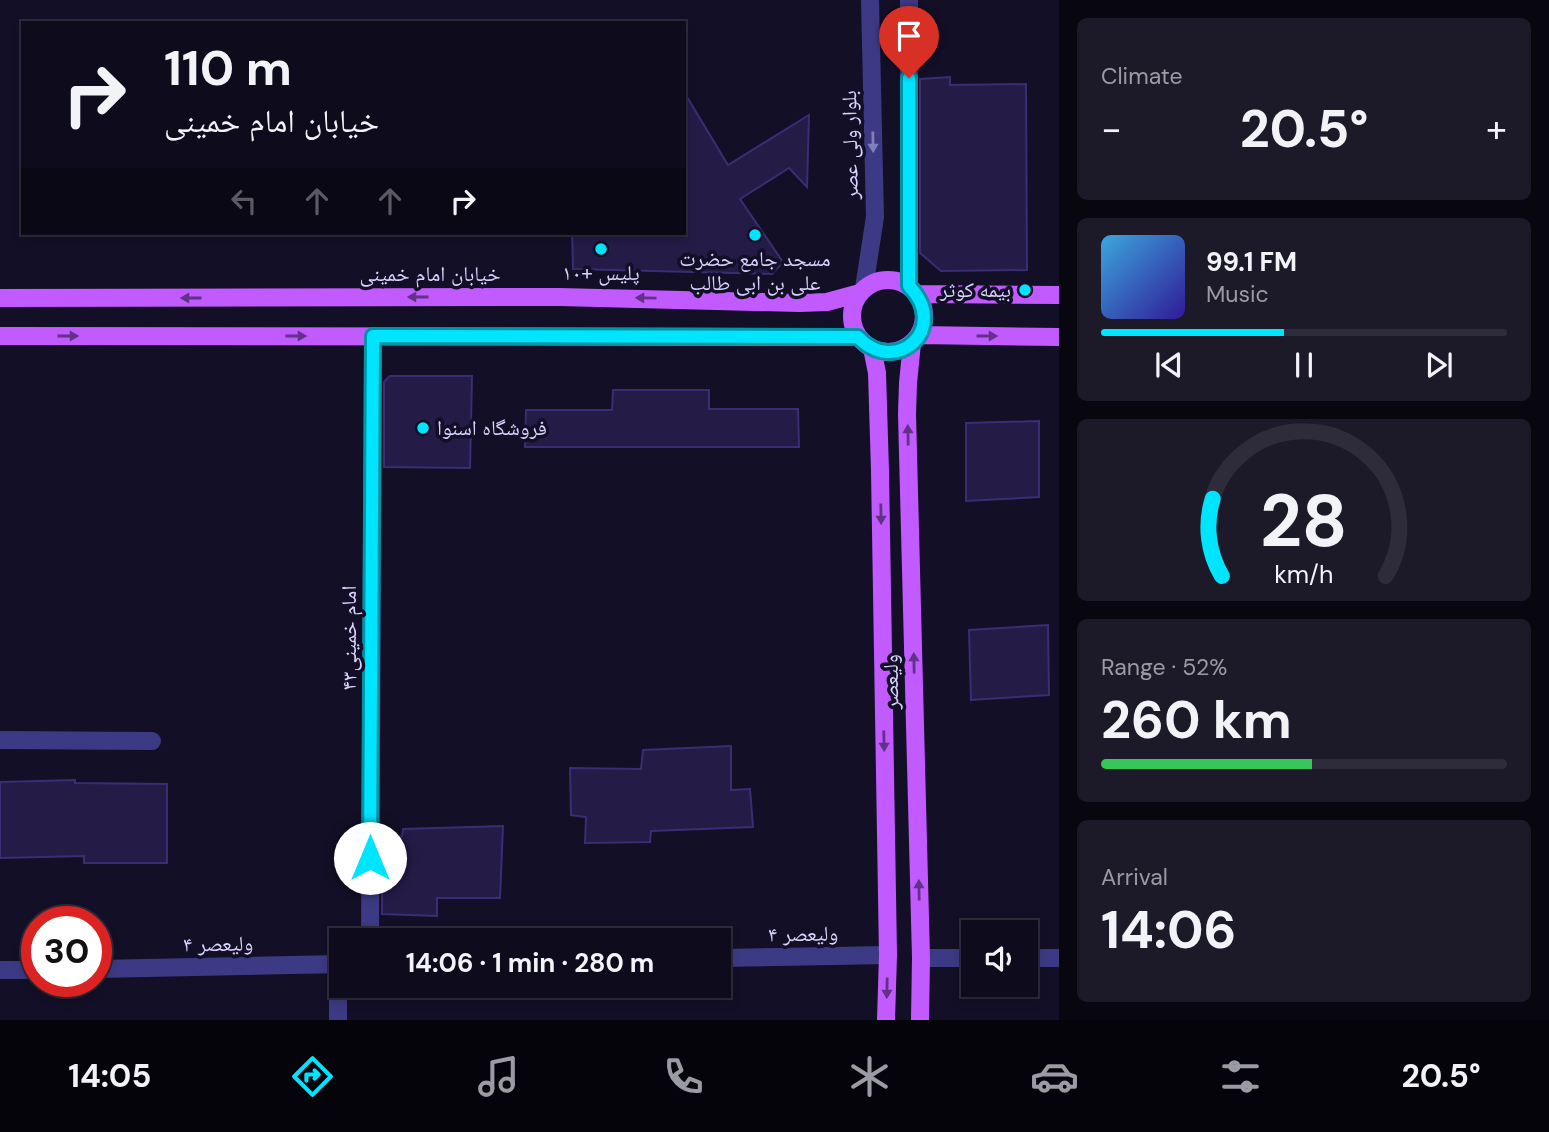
<!DOCTYPE html>
<html lang="en">
<head>
<meta charset="utf-8">
<style>
	:root { --surface:#0e0b1c; --page:#1c1929; --text:#f1f3f6; --muted:#9b9ba3; --line:#2e2b3b; --accent:#00e5ff }
	body { margin:0; font-family:"DM Sans","Noto Naskh Arabic",sans-serif; background:var(--page); color:var(--text); height:100vh; display:flex; flex-direction:column; font-size:26px; white-space:nowrap }
	* { box-sizing:border-box; margin:0 }
	p { font-size:23px; color:var(--muted) }
	.icon { flex:none; width:38px; height:38px; fill:none; stroke:currentColor; stroke-width:2; stroke-linecap:round; stroke-linejoin:round }
	.map { position:relative; flex:1; overflow:hidden }
	.drawer { display:flex; flex-direction:column; gap:18px; padding:18px; background:#08060f; width:490px }
	.drawer>* { flex:none }
	.guide { position:absolute; left:21px; top:21px; width:665px; height:214px; border-radius:0px; box-shadow:0 4px 10px #0003,0 0 0 2px var(--line); background:#0e0b1c; color:var(--text); overflow:hidden }
	.fabs { position:absolute; left:961px; top:920px; display:grid; gap:14px }
	.fabs a { display:grid; place-items:center; width:77px; height:77px; border-radius:0px; background:var(--surface); box-shadow:0 4px 10px #0003,0 0 0 2px var(--line); font-size:35px }
	.speed { position:absolute; left:21px; top:906px; display:flex; gap:14px; font-size:35px; font-weight:700; text-align:center }
	.speed>* { display:grid; place-content:center; width:91px; height:91px; border-radius:50%; background:var(--surface); box-shadow:0 4px 10px #0003,0 0 0 2px var(--line); line-height:1 }
	.speed .limit { border:10px solid #d22; background:#fff; color:#111 }
	.pin { position:absolute; display:grid; place-items:center; width:60px; height:60px; color:#fff; margin:-72px -30px; border-radius:50% 50% 50% 0; rotate:-45deg; box-shadow:0 0 7px #0007 }
	.pin .icon { rotate:45deg }
	.me { position:absolute; width:77px; margin:-38px; rotate:0deg; stroke-linejoin:round; filter:drop-shadow(0 0 5px #0008) }
	.turn { display:flex; align-items:center; gap:24px; height:147px; padding:0 28px; font-size:32px }
	.turn .icon { width:91px; height:91px; stroke-width:2.5 }
	.turn b { display:block; font-size:49px; line-height:60px }
	.lanes { display:flex; align-items:center; height:66px; padding:0 28px; background:#0003; justify-content:center; gap:35px; direction:ltr }
	.lanes .off { opacity:.35 }
	.big { font-size:52px; font-weight:700; line-height:1.1 }
	.drawer .tile { flex:1; display:flex; flex-direction:column; justify-content:center; gap:10px; min-width:0; padding:0 24px; border-radius:10px; background:var(--page) }
	.drawer .dial { align-items:center; gap:0 }
	.dial svg { height:182px; overflow:visible; fill:none; stroke:var(--line); stroke-width:7; stroke-linecap:round; text-anchor:middle }
	.dial text { fill:var(--text); stroke:none }
	.song { display:flex; align-items:center; gap:21px }
	.cover { width:84px; height:84px; border-radius:10px; background:linear-gradient(135deg,hsl(200 70% 55%),hsl(250 70% 35%)) }
	.played { height:7px; border-radius:4px; background:linear-gradient(90deg,var(--accent) 45%,var(--line) 45%) }
	.keys { display:flex; justify-content:space-around; direction:ltr }
	.heat { display:flex; justify-content:space-between; align-items:center; font-size:38px; direction:ltr }
	.charge { height:10px; border-radius:5px; background:linear-gradient(90deg,#34c759 52%,var(--line) 0) }
	.trip { position:absolute; left:329px; top:928px; width:402px; height:70px; border-radius:0px; background:var(--surface); box-shadow:0 4px 10px #0003,0 0 0 2px var(--line); font-weight:700; line-height:70px; text-align:center }
	.tabs { display:flex; height:112px; justify-content:space-around; align-items:center; background:#06040b; color:var(--muted) }
	.tabs .icon { width:49px; height:49px }
	.tabs .selected { color:var(--accent) }
	.tabs b { font-size:32px; color:var(--text) }
	main { display:flex; flex:1; min-height:0 }
	.map>svg:first-child { display:block }
	.building { fill:#241b47; stroke:#3b2d73; stroke-width:2 }
	.lines { fill:none; stroke-linecap:round; stroke-linejoin:round }
	.minor { stroke:#3d3a85; stroke-width:18 }
	.major { stroke:#c25bff; stroke-width:18 }
	.oneway { fill:#837fbc }
	.oneway2 { fill:#623188 }
	.route-casing { stroke:#0095a6; stroke-width:18 }
	.route { stroke:#00e5ff; stroke-width:12 }
	.poi-dot { fill:#00e5ff; stroke:#130f26; stroke-width:2.5 }
	.labels { text-anchor:middle; dominant-baseline:central; stroke-width:7; stroke-linejoin:round; paint-order:stroke }
	.street-label { font-size:21px; fill:#d9d4ff; stroke:#130f26 }
	.poi-label { font-size:21px; fill:#d9d4ff; stroke:#130f26 }
</style>
</head>
<body>
<main>
<div class="map">
<svg width="1059" height="1020" viewBox="0 0 1059 1020">
	<rect width="100%" height="100%" fill="#130f26"/>
	<!-- building -->
	<path class="building" d="M950,77V85L1026,84L1027,270L941,271L920,253V79Z
		M684,92L728,165L809,115L807,187L789,168L740,199L783,262L772,274L573,269L572,233H684Z
		M390,376H472L470,468L384,467V382Z
		M613,390H709V409H798L799,447H525L526,410H612Z
		M1039,421V497L966,501V423Z
		M1048,625L1049,695L971,700L969,630Z
		M731,746V790L750,789L753,827L651,831L650,842L585,843L586,817L571,815L570,768L641,769L643,750Z
		M75,780V783L167,784V863H84V856L0,858V782Z
		M503,826L500,898H437V916L382,914V837L402,836L403,829Z"/>
	<g class="lines">
		<!-- minor -->
		<path class="minor" d="M909,0V286
			M864,288L875,217L870,0
			M0,740L152,741
			M370,940L373,336
			M719,958L888,955
			M921,958H973
			M1026,958H1059
			M338,964V1020
			M96,969L341,964
			M0,970H37"/>
		<!-- major -->
		<path class="major" d="M852 316a36 36 0 1 1 72 0a36 36 0 1 1-72 0Z
			M918,294L1059,295
			M0,298L559,297L799,303L827,302L860,293
			M919,335L1059,337
			M0,336L858,337
			M912,343L908,383L907,414L921,958L920,1020
			M872,348L877,373L880,471L888,955L886,1020"/>
	</g>
	<!-- one-way arrows -->
	<defs><path id="oneway-solid" d="M-6-.8H1V-3.2L6.5 0L1 3.2V.8H-6Z" transform="scale(1.75)"/></defs>
	<use class="oneway" href="#oneway-solid" transform="translate(873 142) rotate(89)"/>
	<g class="oneway2">
		<use href="#oneway-solid" transform="translate(418 297) rotate(180)"/>
		<use href="#oneway-solid" transform="translate(191 298) rotate(180)"/>
		<use href="#oneway-solid" transform="translate(646 298) rotate(-179)"/>
		<use href="#oneway-solid" transform="translate(68 336)"/>
		<use href="#oneway-solid" transform="translate(296 336)"/>
		<use href="#oneway-solid" transform="translate(987 336)"/>
		<use href="#oneway-solid" transform="translate(908 435) rotate(-91)"/>
		<use href="#oneway-solid" transform="translate(881 514) rotate(89)"/>
		<use href="#oneway-solid" transform="translate(914 663) rotate(-91)"/>
		<use href="#oneway-solid" transform="translate(884 741) rotate(89)"/>
		<use href="#oneway-solid" transform="translate(919 890) rotate(-91)"/>
		<use href="#oneway-solid" transform="translate(887 988) rotate(91)"/>
	</g>
	<g class="lines">
		<!-- route casing -->
		<g class="route-casing">
			<path id="route" d="M370,858L373,336L858,337C895,377 951,329 909,286V78"/>
		</g>
		<!-- route -->
		<use href="#route" class="route"/>
	</g>
	<!-- markers -->
	<g class="poi-dot">
		<circle cx="755" cy="235" r="7"/>
		<circle cx="601" cy="249" r="7"/>
		<circle cx="1025" cy="290" r="7"/>
		<circle cx="423" cy="428" r="7"/>
	</g>
	<g class="labels">
		<!-- street labels -->
		<g class="street-label">
			<text transform="translate(850 145) rotate(-91)">بلوار ولی عصر</text>
			<text x="430" y="274">خیابان امام خمینی</text>
			<text transform="translate(349 638) rotate(-90)">امام خمینی۴۳</text>
			<text transform="translate(891 682) rotate(-91)">ولیعصر</text>
			<text transform="translate(803 934) rotate(-1)">ولیعصر ۴</text>
			<text transform="translate(218 944) rotate(-1)">ولیعصر ۴</text>
		</g>
		<!-- poi labels -->
		<g class="poi-label">
			<text x="755" y="259">مسجد جامع حضرت<tspan x="755" dy="24">علی بن ابی طالب</tspan></text>
			<text x="601" y="273">پلیس +۱۰</text>
			<text x="1011" y="290" text-anchor="end">بیمه کوثر</text>
			<text x="437" y="428" text-anchor="start">فروشگاه اسنوا</text>
		</g>
	</g>
</svg>
<div class="fabs">
<a><svg class="icon" aria-label="sound" viewBox="0 0 24 24"><path d="M4 9h4l5-4v14l-5-4H4zM17 9q2 3 0 6"/></svg></a>
</div>
<div class="speed"><div class="limit">30</div></div>
<div class="pin" style="left:909px;top:78px;background:#d93025"><svg class="icon" aria-label="arrive" viewBox="0 0 24 24"><path d="M6 21V4h12l-3 4 3 4H6"/></svg></div>
<svg class="me" style="left:370px;top:858px" viewBox="-20 -20 40 40"><circle r="19" fill="#fff"/><path d="M0-13L10 11 0 6-10 11z" fill="#00e5ff"/></svg>
<div class="trip">14:06 · 1 min · 280 m</div>
<div class="guide">
<div class="turn"><svg class="icon" aria-label="right" viewBox="0 0 24 24"><path d="M7 20v-9h11M14 6l5 5-5 5"/></svg><div><b>110 m</b>خیابان امام خمینی</div></div>
<div class="lanes"><svg class="icon off" aria-label="left" viewBox="0 0 24 24"><path d="M17 20v-9H6M10 6l-5 5 5 5"/></svg><svg class="icon off" aria-label="ahead" viewBox="0 0 24 24"><path d="M12 20V5M6 11l6-6 6 6"/></svg><svg class="icon off" aria-label="ahead" viewBox="0 0 24 24"><path d="M12 20V5M6 11l6-6 6 6"/></svg><svg class="icon" aria-label="right" viewBox="0 0 24 24"><path d="M7 20v-9h11M14 6l5 5-5 5"/></svg></div>
</div>
</div>
<section class="drawer">
<div class="tile"><p>Climate</p>
<div class="heat"><a>−</a><b class="big">20.5°</b><a>+</a></div>
</div>
<div class="tile">
<div class="song"><i class="cover"></i><div><b>99.1 FM</b><p>Music</p></div></div>
<div class="played"></div>
<div class="keys"><svg class="icon" aria-label="previous" viewBox="0 0 24 24"><path d="M18 5L8 12l10 7zM5 5v14"/></svg><svg class="icon" aria-label="pause" viewBox="0 0 24 24"><path d="M8 5v14M16 5v14"/></svg><svg class="icon" aria-label="next" viewBox="0 0 24 24"><path d="M6 5l10 7-10 7zM19 5v14"/></svg></div>
</div>
<div class="tile dial"><svg viewBox="0 0 100 80">
<path d="M14 69A42 42 0 1 1 86 69"/>
<path d="M14 69A42 42 0 0 1 10 35" stroke="#00e5ff"/>
<text x="50" y="56" font-size="32" font-weight="700">28</text>
<text x="50" y="72" font-size="11">km/h</text>
</svg></div>
<div class="tile"><p>Range · 52%</p><b class="big">260 km</b><div class="charge"></div></div>
<div class="tile"><p>Arrival</p><b class="big">14:06</b></div>
</section>
</main>
<nav class="tabs">
<b>14:05</b>
<svg class="icon selected" aria-label="directions" viewBox="0 0 24 24"><path d="M12 3l9 9-9 9-9-9zM9 14v-3h6M13 9l2 2-2 2"/></svg>
<svg class="icon" aria-label="music" viewBox="0 0 24 24"><path d="M9 18V5l10-2v13"/><circle cx="6" cy="18" r="3"/><circle cx="16" cy="16" r="3"/></svg>
<svg class="icon" aria-label="phone" viewBox="0 0 24 24"><path d="M5 4h4l2 5-3 2q2 4 5 5l2-3 5 2v4C11 20 4 13 5 4z"/></svg>
<svg class="icon" aria-label="climate" viewBox="0 0 24 24"><path d="M12 3v18M4 7l16 10M4 17L20 7"/></svg>
<svg class="icon" aria-label="car" viewBox="0 0 24 24"><path d="M5 17H2v-5l4-1 3-4h7l3 4 3 1v5h-3M9 17h6M6 11h13"/><circle cx="7" cy="17" r="2"/><circle cx="17" cy="17" r="2"/></svg>
<svg class="icon" aria-label="filters" viewBox="0 0 24 24"><path d="M4 7h16M4 17h16"/><circle cx="9" cy="7" r="2"/><circle cx="15" cy="17" r="2"/></svg>
<b>20.5°</b>
</nav>
</body>
</html>
